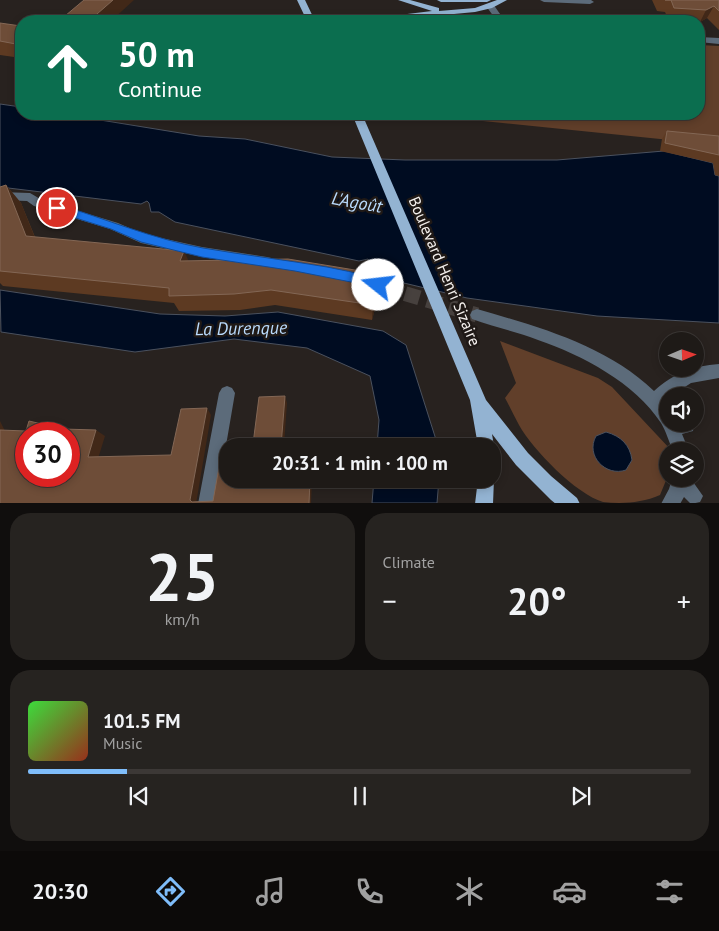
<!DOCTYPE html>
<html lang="en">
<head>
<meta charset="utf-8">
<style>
	:root { --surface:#1e1a17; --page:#262320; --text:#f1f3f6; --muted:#a1a1a1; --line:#3c3836; --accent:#7fbdfa }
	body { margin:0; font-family:"PT Sans",sans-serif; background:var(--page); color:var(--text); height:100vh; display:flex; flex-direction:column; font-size:19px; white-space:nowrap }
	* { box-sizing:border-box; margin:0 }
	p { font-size:16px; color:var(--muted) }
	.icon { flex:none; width:28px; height:28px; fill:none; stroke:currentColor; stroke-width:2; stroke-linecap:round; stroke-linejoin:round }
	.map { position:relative; height:503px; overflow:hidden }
	.drawer { display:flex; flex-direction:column; gap:10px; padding:10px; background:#100e0d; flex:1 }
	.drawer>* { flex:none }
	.hud { position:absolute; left:15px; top:15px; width:690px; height:105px; border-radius:20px; box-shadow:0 2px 8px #0003,0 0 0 1px var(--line); background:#0b6e4f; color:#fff; overflow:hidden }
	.needle { width:32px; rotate:88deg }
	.fabs { position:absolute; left:659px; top:332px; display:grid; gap:10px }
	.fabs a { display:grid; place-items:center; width:45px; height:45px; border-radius:50%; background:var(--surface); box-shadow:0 2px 8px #0003,0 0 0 1px var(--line); font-size:25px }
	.speed { position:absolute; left:15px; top:422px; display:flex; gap:10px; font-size:25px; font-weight:700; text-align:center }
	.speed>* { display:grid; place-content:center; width:65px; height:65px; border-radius:50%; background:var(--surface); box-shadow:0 2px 8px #0003,0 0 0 1px var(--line); line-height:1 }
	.speed .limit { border:8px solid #d22; background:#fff; color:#111 }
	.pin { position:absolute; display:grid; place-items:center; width:42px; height:42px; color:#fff; margin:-21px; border:2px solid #fff; border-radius:50%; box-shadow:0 1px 5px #0007 }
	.me { position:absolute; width:55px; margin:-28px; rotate:286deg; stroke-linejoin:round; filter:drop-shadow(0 0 4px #0008) }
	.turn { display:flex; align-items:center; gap:18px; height:105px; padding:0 20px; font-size:22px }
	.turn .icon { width:65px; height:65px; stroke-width:2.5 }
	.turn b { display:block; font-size:35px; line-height:42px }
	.big { font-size:38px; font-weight:800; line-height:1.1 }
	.drawer .widget { flex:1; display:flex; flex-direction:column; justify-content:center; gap:8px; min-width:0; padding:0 18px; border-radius:20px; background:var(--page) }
	.drawer .dial { align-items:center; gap:0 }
	.dial b { font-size:65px; line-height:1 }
	.song { display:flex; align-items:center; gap:15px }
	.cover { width:60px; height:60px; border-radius:8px; background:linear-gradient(135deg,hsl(120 70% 55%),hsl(10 70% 35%)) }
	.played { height:5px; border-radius:2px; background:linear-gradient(90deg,var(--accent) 15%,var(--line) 15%) }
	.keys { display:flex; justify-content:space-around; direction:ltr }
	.heat { display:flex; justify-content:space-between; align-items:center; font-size:28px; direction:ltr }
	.drawer .tiles { flex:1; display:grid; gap:10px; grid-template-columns:1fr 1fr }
	.widget:last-child { grid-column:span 2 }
	.trip { position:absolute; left:219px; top:438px; width:282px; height:50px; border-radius:20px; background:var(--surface); box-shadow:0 2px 8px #0003,0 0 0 1px var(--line); font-weight:800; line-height:50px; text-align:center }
	.menu { display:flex; height:80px; justify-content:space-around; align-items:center; background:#0c0a09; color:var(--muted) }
	.menu .icon { width:35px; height:35px }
	.menu .active { color:var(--accent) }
	.menu b { font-size:22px; color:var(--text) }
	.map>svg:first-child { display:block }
	.green { fill:#613f2a }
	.water { fill:#000c21; stroke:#4a515e }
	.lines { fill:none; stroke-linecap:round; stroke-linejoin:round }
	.minor-tunnel-far1 { stroke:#47413e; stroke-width:11; stroke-dasharray:11 5.5; stroke-linecap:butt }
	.minor-tunnel { stroke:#47413e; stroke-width:15; stroke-dasharray:15 8; stroke-linecap:butt }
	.minor { fill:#5c6b7a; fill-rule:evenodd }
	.major { fill:#93b3d2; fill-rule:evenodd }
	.wall { fill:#5d3a22 }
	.shaded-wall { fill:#412818 }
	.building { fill:#6e4d38; stroke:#836755; fill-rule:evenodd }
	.route { fill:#1a73e8; stroke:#114b97 }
	.labels { text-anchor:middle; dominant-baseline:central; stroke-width:5; stroke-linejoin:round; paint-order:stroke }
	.street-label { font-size:16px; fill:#f5f1ee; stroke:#1f1916 }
	.water-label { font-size:18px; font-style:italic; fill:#badbfd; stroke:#1f1916 }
</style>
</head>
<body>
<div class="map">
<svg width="719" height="504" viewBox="0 0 719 504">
	<rect width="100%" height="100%" fill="#28221f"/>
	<!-- green -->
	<path class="green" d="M699,45L719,46V145L414,114H699Z
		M500,341L598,378L612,387L671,450L668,451L667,478L660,495C642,503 622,504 603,502C576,494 533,450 519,425C514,416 510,407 505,398L516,383Z"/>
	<!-- water -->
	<path class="water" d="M0,104L21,107V114H63L199,136L245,139L332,157L405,160H557L664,151L713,163L715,175L719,176V323L597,316L467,298L387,279L372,269L368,259L359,261L175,222L159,212H151L149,203L147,201L141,204L0,187Z
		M0,290L160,314L225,316L278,312L383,331L406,345L438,446H377L379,420L370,376L307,348L234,339L135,352L1,332Z
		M606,432C621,436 630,445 632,460L626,470C606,477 585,456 596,436Z
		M374,479H439L437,503H372Z"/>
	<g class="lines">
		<!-- minor-tunnel-far1 -->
		<path class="minor-tunnel-far1" d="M378,285L387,288"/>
		<!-- minor-tunnel -->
		<path class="minor-tunnel" d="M383,287L477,315"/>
		<!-- minor -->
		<path class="minor" d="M540,0H591L594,2L590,4L544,2Z
			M487,4H493L505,21H497L486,6Z
			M442,11L480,19L484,21H471L445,15H442Z
			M699,37L719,38V44L699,42Z
			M0,192L30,193L42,200L118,223L143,234L202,247L267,257L271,258L273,262L271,266L267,267L202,257L141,243L110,229L34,206L27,201L0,200Z
			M477,309C539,327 606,345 654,391C674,373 693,366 719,364V378L691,383L671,396H668L664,402L668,406V424H694L693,431L682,434L689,451H673C669,442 666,431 661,423C635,383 582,355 538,340C517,332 494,327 472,319L470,315L472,311Z
			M227,386L232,388L235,393L216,504H198L219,393L222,388Z
			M672,479H691L703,496L700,502L691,504L684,497L680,504H661L669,489Z"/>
		<!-- major -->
		<path class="major" d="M297,0H305L315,21H307Z
			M398,0H410L439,8V11L475,8L497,0H507L492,8L475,12L380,21L399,15L432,11Z
			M437,0H491L487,2H441Z
			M352,114H362L486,400L528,453L551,476L577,498L580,504H556L551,500L516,465L492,434L494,446L492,450V446H478L470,400Z
			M492,474L494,479L493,504H475L478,479H492Z"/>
	</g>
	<!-- wall -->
	<path class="wall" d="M652,0H719V30L707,18L700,22L668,19L665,12L657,11Z
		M0,23L21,26V58L0,55Z
		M667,131L719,136V176L715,175L713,163L660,151L662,139Z
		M6,185L21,203L35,237L189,261L380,277L379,293L372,320L275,305L240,310L179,311L174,303L3,286L0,283V187Z"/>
	<!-- shaded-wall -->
	<path class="shaded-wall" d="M113,0H134L111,21H89Z
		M714,6L707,18L700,22L706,10Z
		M6,185L21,203L41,253L26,236Z
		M184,251L192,268L180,261Z
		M380,277L379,293L372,320L373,305Z
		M285,396L287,403L284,446H281Z
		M207,408L211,415L196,504L192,502L190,500Z
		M0,421L7,435L0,432Z
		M96,430L105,436L97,462L88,457Z
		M310,479H312L311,504H309Z"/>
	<!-- building -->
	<path class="building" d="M84,0H113L89,21H59Z
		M665,0H719V11L714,6L706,10L674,8L671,0Z
		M0,23L21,26V45L0,41Z
		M667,131L719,136V155L665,143Z
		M6,185L26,236L184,251L180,261L288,259L367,272L380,277L373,305L271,290L234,294L169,296V288L0,271V187Z
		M285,396L281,446H228V479H310L309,504H0V430L26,431L29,421L63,429L96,430L88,457L171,455L181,409L207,408L190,500L192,502L213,501L223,445L253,444L259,397ZM26,434H69V476H26Z"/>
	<!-- route -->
	<path class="route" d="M57,204C106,219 153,239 203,248C244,255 286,260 327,267C346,271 365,274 383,281L384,285L383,288L378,290L366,285L295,271L202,257L141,242L111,229L53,211L52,208Z"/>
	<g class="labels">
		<!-- street labels -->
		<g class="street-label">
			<text transform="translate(445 271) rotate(67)">Boulevard Henri Sizaire</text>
		</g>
		<!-- water labels -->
		<g class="water-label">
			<text transform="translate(357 202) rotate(10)">L'Agoût</text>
			<text transform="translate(241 328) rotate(-1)">La Durenque</text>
		</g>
	</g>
</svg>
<div class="fabs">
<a><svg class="needle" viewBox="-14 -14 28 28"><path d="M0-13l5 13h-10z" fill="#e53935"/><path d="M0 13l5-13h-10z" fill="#a1a1a1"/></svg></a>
<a><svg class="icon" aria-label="sound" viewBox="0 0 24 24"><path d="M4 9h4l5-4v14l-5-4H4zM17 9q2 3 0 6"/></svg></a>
<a><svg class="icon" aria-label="layers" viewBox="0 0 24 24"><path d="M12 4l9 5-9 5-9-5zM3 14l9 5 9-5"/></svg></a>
</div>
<div class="speed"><div class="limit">30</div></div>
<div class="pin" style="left:57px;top:208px;background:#d93025"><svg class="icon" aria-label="arrive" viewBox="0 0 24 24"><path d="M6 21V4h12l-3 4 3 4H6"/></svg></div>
<svg class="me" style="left:378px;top:285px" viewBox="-20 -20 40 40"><circle r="19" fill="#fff"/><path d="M0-13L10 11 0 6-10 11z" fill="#1a73e8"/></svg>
<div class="trip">20:31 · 1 min · 100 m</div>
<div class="hud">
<div class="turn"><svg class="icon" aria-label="ahead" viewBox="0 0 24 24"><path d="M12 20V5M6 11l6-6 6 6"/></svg><div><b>50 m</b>Continue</div></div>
</div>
</div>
<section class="drawer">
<div class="tiles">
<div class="widget dial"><b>25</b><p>km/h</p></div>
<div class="widget"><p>Climate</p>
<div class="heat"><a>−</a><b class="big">20°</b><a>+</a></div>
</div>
<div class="widget">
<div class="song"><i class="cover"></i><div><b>101.5 FM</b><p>Music</p></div></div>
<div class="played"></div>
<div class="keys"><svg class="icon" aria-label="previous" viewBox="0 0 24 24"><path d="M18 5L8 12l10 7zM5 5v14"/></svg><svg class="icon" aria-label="pause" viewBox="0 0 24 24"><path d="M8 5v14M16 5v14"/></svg><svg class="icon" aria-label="next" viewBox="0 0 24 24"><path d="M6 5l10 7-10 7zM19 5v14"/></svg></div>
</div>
</div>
</section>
<nav class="menu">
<b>20:30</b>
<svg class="icon active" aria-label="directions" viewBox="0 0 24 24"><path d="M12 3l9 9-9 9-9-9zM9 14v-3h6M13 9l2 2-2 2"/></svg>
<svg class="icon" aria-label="music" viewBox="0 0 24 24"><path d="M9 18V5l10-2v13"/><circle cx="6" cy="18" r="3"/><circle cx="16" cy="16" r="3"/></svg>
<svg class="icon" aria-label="phone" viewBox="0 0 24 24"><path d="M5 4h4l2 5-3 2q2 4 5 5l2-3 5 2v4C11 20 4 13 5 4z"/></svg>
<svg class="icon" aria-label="climate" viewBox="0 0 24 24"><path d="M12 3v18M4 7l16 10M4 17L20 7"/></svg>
<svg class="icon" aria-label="car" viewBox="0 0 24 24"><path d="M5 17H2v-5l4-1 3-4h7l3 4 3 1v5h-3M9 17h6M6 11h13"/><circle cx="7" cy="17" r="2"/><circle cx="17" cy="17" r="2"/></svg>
<svg class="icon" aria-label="filters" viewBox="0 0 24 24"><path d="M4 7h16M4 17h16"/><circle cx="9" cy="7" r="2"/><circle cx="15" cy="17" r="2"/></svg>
</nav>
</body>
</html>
